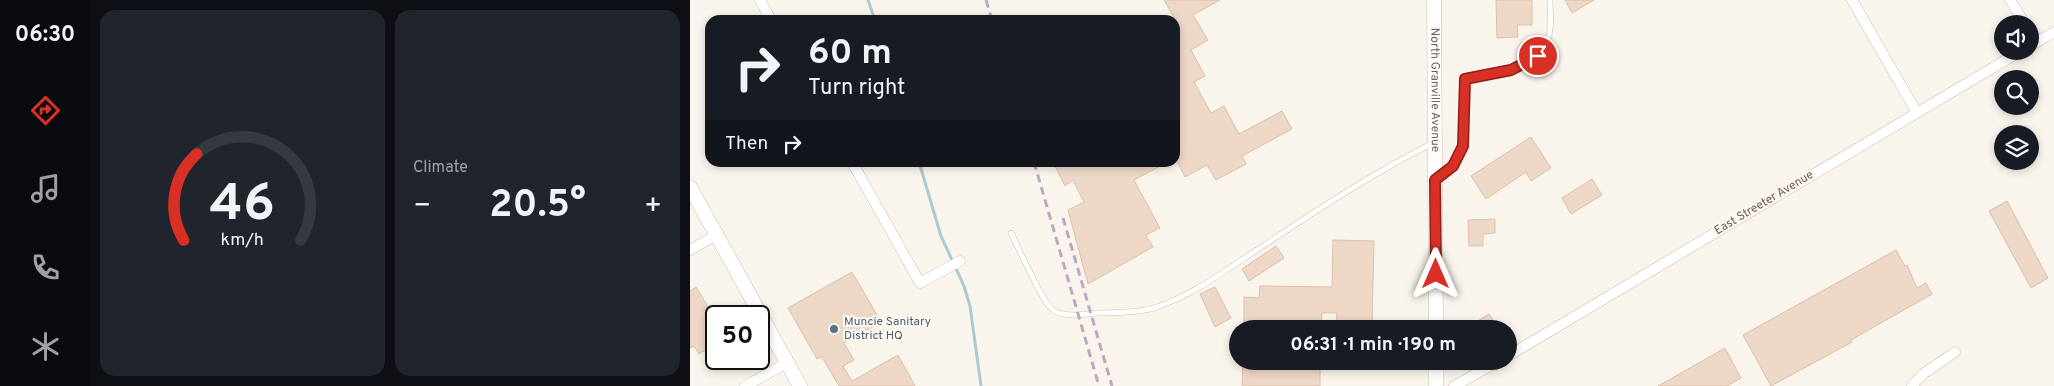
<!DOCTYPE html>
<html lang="en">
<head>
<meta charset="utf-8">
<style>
	:root { --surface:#171b24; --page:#20242c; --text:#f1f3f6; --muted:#9ea1a6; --line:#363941; --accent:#d93025 }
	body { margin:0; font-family:Overpass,sans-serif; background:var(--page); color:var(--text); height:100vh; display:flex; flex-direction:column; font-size:19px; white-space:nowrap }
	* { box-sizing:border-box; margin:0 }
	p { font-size:16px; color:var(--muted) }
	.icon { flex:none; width:28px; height:28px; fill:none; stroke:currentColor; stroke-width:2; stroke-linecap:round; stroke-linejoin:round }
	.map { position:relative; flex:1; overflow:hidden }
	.side { display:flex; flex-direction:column; gap:10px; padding:10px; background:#0d0f14; width:600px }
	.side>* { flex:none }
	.hud { position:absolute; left:15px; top:15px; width:475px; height:152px; border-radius:15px; box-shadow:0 2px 8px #0003; background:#171b24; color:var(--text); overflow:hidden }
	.controls { position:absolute; left:1304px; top:15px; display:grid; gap:10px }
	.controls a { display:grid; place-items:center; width:45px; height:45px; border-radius:50%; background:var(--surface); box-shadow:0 2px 8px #0003; font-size:25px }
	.speed { position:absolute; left:15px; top:305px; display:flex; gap:10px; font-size:25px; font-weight:700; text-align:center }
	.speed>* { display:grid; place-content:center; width:65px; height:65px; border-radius:50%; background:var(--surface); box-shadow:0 2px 8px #0003; line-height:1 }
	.speed .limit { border:2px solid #111; border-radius:8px; background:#fff; color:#111 }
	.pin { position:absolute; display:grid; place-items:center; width:42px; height:42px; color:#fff; margin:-21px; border:2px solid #fff; border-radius:50%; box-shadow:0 1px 5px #0007 }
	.me { position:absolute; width:55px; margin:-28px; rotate:0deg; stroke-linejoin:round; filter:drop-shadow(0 0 4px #0008) }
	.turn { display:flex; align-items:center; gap:18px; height:105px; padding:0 20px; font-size:22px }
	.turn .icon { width:65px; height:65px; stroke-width:2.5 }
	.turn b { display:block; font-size:35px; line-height:42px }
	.then { display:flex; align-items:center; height:48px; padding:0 20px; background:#0003; gap:10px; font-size:19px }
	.big { font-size:38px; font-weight:700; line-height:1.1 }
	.side .widget { flex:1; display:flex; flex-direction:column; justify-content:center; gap:8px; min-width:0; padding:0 18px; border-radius:15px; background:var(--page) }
	.side .dial { align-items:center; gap:0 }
	.dial svg { height:130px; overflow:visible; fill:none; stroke:var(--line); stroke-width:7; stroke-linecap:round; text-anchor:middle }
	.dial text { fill:var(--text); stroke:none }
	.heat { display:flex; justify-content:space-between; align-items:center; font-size:28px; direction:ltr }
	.side .tiles { flex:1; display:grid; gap:10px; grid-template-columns:repeat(2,1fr) }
	.trip { position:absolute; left:539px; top:320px; width:288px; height:50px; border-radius:25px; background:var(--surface); box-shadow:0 2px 8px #0003; font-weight:700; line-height:50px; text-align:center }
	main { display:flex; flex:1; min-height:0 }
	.tab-bar { display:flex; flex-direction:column; width:90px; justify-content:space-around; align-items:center; background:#090b0e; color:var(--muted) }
	.tab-bar .icon { width:35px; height:35px }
	.tab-bar .current { color:var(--accent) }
	.tab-bar b { font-size:22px; color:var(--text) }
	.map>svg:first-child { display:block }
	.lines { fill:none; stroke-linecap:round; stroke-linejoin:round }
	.stream { stroke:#a9cbd3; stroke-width:3 }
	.building { fill:#edd7c7; stroke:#ddbfa9 }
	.service-casing { stroke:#ccbeb2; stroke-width:6 }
	.minor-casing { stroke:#ccbeb2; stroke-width:11 }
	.secondary-casing { stroke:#cebfb0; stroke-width:15 }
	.service { stroke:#fff; stroke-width:5 }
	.minor { stroke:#fff; stroke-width:10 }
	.secondary { stroke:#fff; stroke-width:14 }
	.rail { stroke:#b9aac4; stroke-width:3; stroke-dasharray:8 5; stroke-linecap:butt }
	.route-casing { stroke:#8d1f18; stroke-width:12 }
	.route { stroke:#d93025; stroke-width:9 }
	.service-dot { fill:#5c6f8a; stroke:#fdf9f2; stroke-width:2 }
	.labels { text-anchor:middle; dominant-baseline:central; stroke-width:4.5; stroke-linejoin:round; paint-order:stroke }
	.street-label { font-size:12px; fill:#735f51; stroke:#fdf9f2 }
	.service-label { font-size:12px; fill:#4e5e75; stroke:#fdf9f2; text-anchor:start }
</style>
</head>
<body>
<main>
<nav class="tab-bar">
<b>06:30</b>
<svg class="icon current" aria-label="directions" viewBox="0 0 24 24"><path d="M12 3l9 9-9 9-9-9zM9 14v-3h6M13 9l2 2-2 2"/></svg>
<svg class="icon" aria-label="music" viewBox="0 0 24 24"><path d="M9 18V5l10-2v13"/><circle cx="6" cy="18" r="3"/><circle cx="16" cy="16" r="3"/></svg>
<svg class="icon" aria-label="phone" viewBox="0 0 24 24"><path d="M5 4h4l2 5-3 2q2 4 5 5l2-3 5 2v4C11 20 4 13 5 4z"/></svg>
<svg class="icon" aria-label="climate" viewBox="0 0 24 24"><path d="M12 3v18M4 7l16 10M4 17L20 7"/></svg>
</nav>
<section class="side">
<div class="tiles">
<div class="widget dial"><svg viewBox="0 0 100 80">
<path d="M14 69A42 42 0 1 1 86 69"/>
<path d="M14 69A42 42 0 0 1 22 16" stroke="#d93025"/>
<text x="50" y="56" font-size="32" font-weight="700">46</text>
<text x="50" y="72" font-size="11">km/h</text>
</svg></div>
<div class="widget"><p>Climate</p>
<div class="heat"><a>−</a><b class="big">20.5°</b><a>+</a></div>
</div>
</div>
</section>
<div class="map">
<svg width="1364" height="386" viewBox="0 0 1364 386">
	<rect width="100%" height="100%" fill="#faf5ec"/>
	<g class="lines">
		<!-- stream -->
		<path class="stream" d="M178,0L185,20
			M229,162L251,236L274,286L280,306L291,386"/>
	</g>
	<!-- building -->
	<path class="building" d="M474,0H530L503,15L518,40L501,50L515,76L504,82L521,113L534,106L549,134L592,111L602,129L552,156L556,164L526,180L517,165L495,177L485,157V19Z
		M806,0H842V25H827L828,37L807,38Z
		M875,0H904L882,13Z
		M841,137L861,168L841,181L836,172L796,199L781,176Z
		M363,162H478L444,180L470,228L456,235L463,247L398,284L378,210L394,202L383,180L375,186Z
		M902,179L912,195L881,214L872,198Z
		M1317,201L1358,278L1341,288L1299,211Z
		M805,219V233L793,234V246H779L778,220Z
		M643,240L684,241L682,329H646L647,313H632L631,329H554V297L569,298L570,286L642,287Z
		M586,246L594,258L559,281L552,269Z
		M1206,250L1215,266L1217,265L1227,288L1236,283L1242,294L1161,340L1162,342L1081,386L1053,335Z
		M162,272L191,322L154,343L164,360L153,366L162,381L208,355L225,386H149L132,357L127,359L98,308Z
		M6,287L26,320V343L9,354L4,346L0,348V291Z
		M525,287L541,318L525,327L510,294Z
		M799,314L809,329H775Z
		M1035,348L1051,378L1037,386H968Z
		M553,361H630V386H552Z"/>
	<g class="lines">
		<!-- service casing -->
		<g class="service-casing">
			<path id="service" d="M748,178L763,166L773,146L775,79C804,74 851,71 859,35C862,24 860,11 860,0
				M321,233C329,248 351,300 362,309C368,315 380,315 388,315C413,311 440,315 464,308C505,295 540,267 576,244C630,208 685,172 743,143"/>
		</g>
		<!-- minor casing -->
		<g class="minor-casing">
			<path id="minor" d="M70,0L81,20
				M1162,0L1227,113
				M1320,0L1335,24
				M1340,31L1347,42
				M1340,46L1364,32
				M162,162L230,283L270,261
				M0,250L26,235
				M818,356L1331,51
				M55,386L97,363
				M764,386L809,361
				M1222,386L1233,374L1265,352"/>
		</g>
		<!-- secondary casing -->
		<g class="secondary-casing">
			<g id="secondary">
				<path id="s1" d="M744,0L746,329"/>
				<path d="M0,187L110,386"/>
				<path d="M746,361V386"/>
			</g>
		</g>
		<!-- service -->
		<use href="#service" class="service"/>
		<!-- minor -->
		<use href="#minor" class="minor"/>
		<!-- secondary -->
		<use href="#secondary" class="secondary"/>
		<!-- rail -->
		<path class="rail" d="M296,0L302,20
			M344,162L409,386
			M373,218L422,386"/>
	</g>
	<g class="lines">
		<!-- route casing -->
		<g class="route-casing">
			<path id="route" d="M746,274L745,180L763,166L773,146L775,79L821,70L848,56"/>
		</g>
		<!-- route -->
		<use href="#route" class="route"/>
	</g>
	<!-- markers -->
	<circle class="service-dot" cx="144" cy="329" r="5"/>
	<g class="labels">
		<!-- street labels -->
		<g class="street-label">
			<text stroke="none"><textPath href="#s1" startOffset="90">North Granville Avenue</textPath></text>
			<text transform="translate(1074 203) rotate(-31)">East Streeter Avenue</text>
		</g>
		<!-- service labels -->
		<g class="service-label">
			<text x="154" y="322">Muncie Sanitary<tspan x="154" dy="14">District HQ</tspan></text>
		</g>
	</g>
</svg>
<div class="controls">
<a><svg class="icon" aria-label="sound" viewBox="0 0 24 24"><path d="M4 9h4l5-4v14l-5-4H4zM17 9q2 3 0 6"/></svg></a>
<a><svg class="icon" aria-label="search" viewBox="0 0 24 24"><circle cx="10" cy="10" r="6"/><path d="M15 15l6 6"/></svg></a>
<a><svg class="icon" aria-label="layers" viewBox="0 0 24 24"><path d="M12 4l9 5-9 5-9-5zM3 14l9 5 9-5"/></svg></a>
</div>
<div class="speed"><div class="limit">50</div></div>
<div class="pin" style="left:848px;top:56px;background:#d93025"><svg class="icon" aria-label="arrive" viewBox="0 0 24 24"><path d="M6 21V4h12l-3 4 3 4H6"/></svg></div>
<svg class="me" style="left:746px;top:274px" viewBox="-20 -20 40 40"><path d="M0-17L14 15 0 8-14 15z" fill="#d93025" stroke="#fff" stroke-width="4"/></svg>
<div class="trip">06:31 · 1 min · 190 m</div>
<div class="hud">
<div class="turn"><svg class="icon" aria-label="right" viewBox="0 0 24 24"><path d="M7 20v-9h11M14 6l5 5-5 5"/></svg><div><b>60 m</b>Turn right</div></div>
<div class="then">Then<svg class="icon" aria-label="right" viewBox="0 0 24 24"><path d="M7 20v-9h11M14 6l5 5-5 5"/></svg></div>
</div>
</div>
</main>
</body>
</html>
